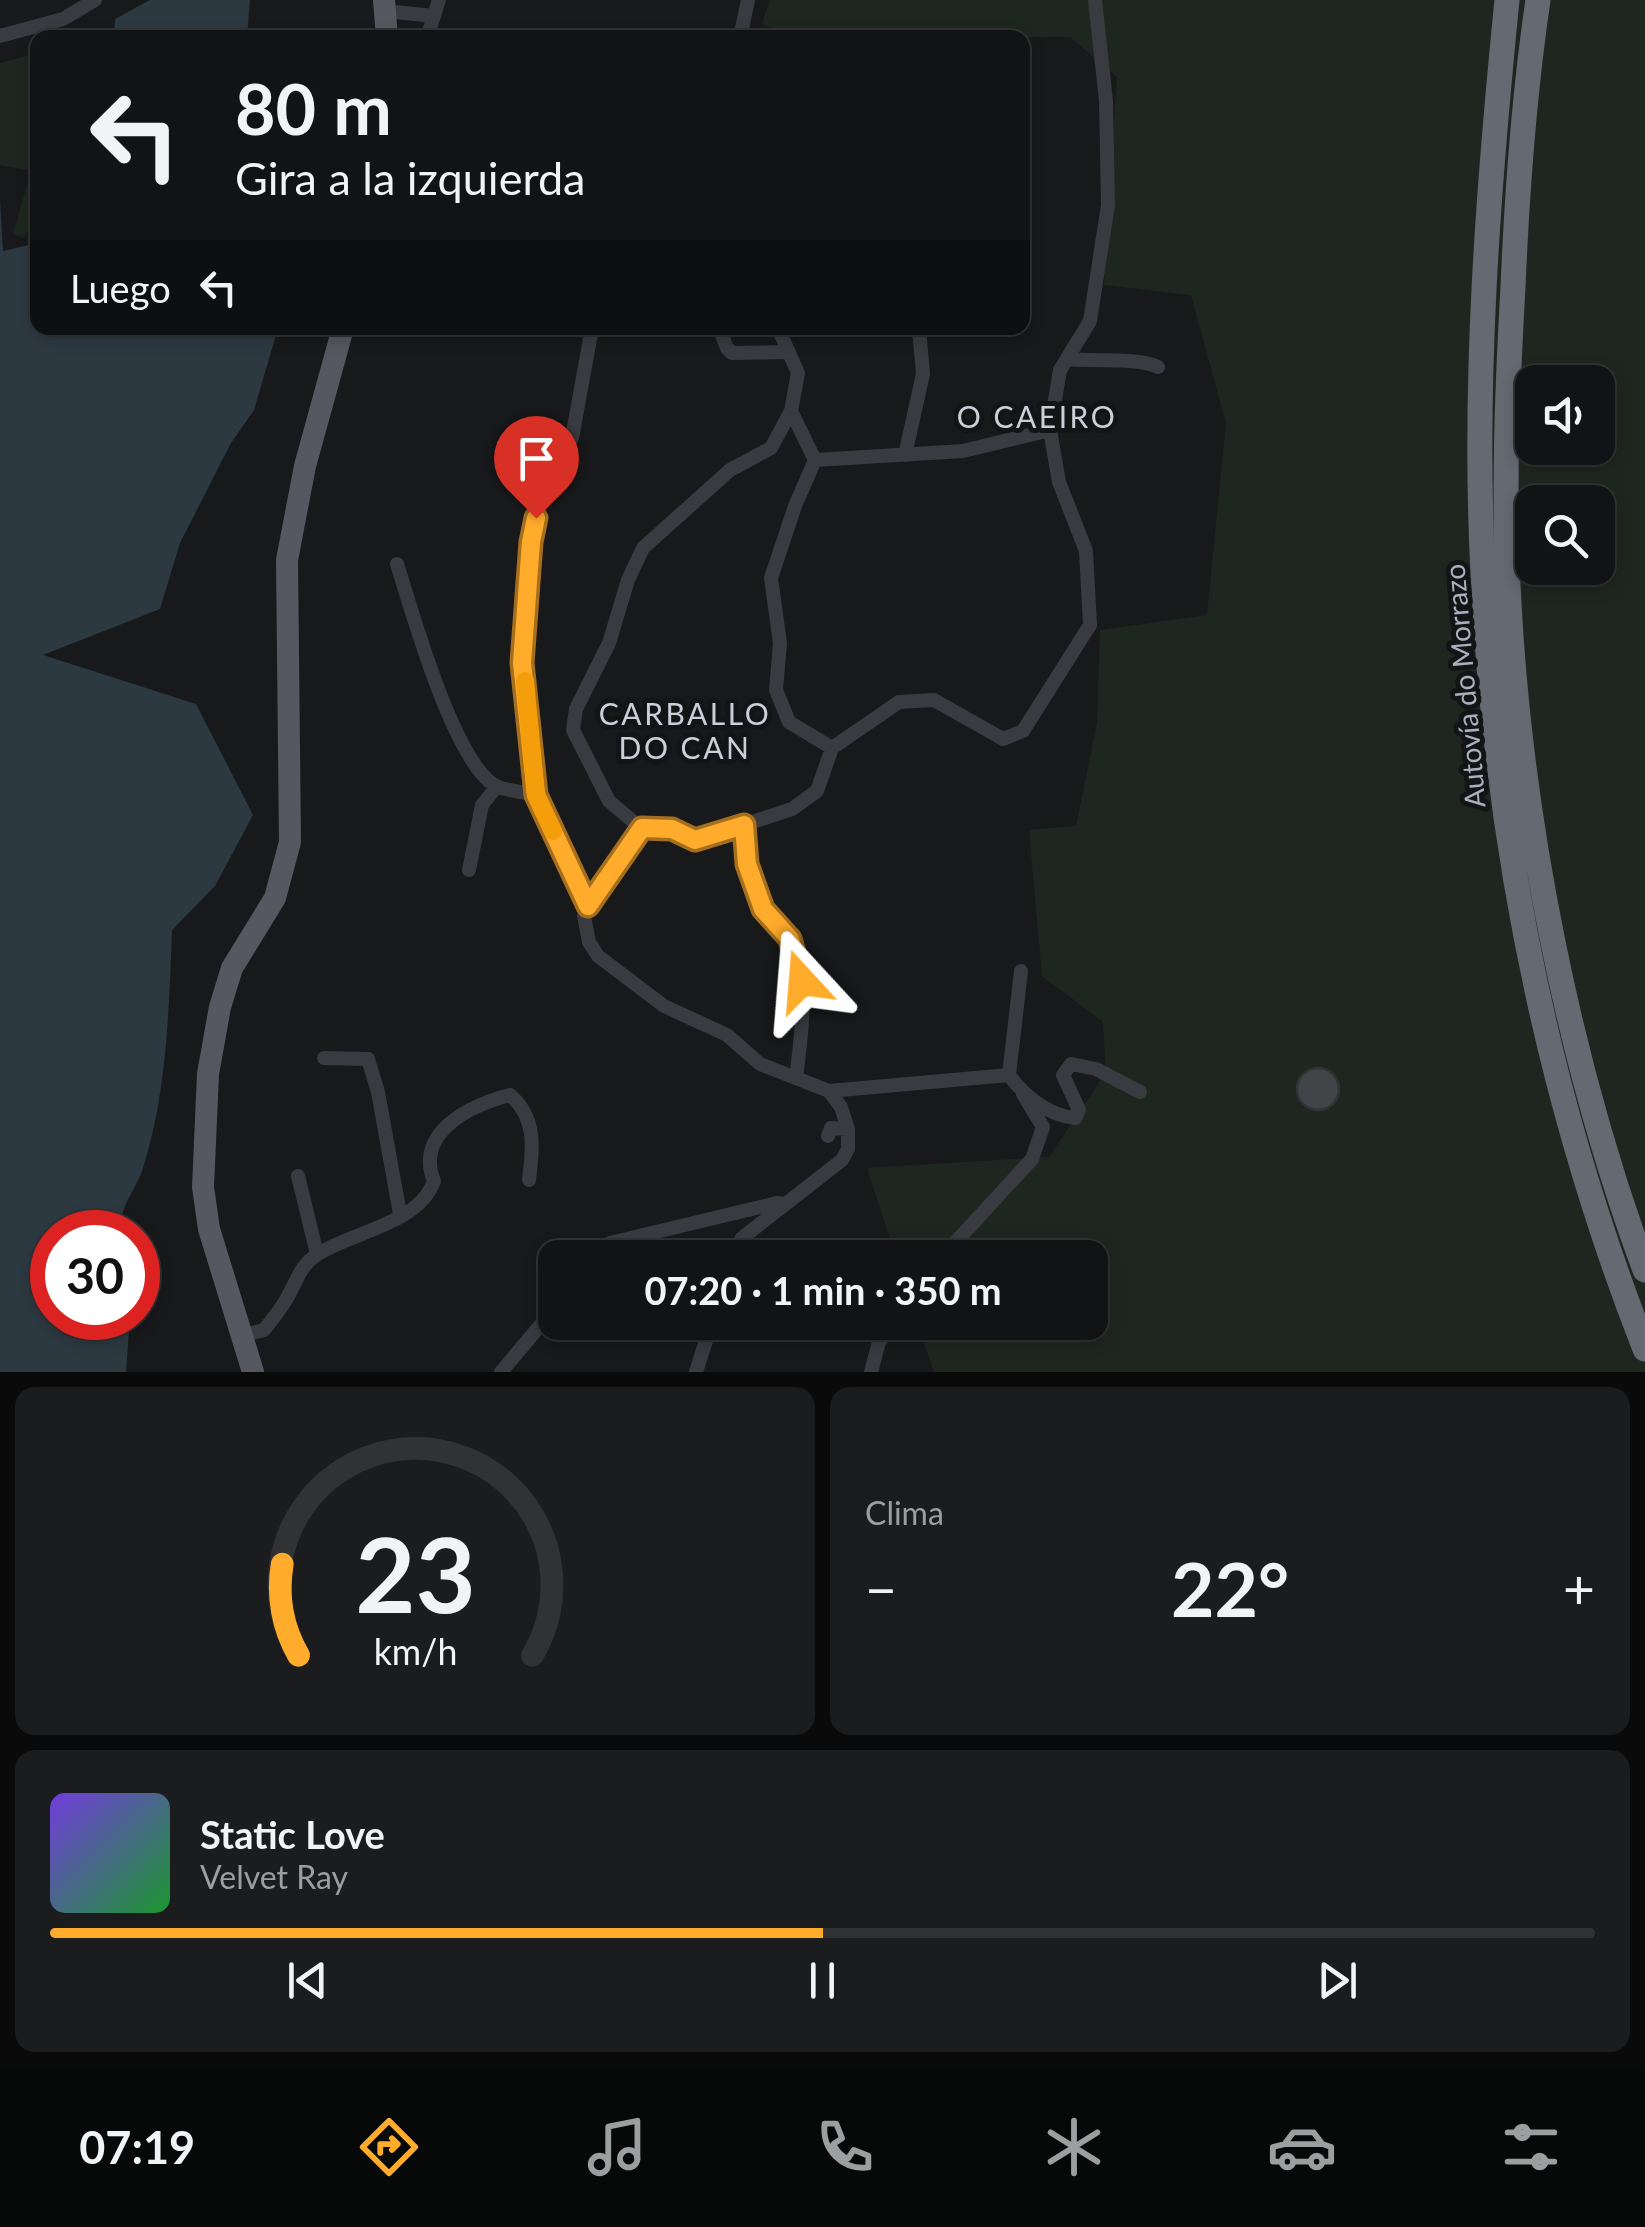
<!DOCTYPE html>
<html lang="es">
<head>
<meta charset="utf-8">
<style>
	:root { --surface:#121314; --page:#1b1c1d; --text:#f1f3f6; --muted:#9c9ea0; --line:#313234; --accent:#ffab2c }
	body { margin:0; font-family:Lato,sans-serif; background:var(--page); color:var(--text); height:100vh; display:flex; flex-direction:column; font-size:38px; white-space:nowrap }
	* { box-sizing:border-box; margin:0 }
	p { font-size:32px; color:var(--muted) }
	.icon { flex:none; width:55px; height:55px; fill:none; stroke:currentColor; stroke-width:2; stroke-linecap:round; stroke-linejoin:round }
	.map { position:relative; height:1372px; overflow:hidden }
	.drawer { display:flex; flex-direction:column; gap:15px; padding:15px; background:#0a0a0b; flex:1 }
	.drawer>* { flex:none }
	.hud { position:absolute; left:30px; top:30px; width:1000px; height:305px; border-radius:20px; box-shadow:0 5px 15px #0003,0 0 0 2px var(--line); background:#121314; color:var(--text); overflow:hidden }
	.buttons { position:absolute; left:1515px; top:365px; display:grid; gap:20px }
	.buttons a { display:grid; place-items:center; width:100px; height:100px; border-radius:20px; background:var(--surface); box-shadow:0 5px 15px #0003,0 0 0 2px var(--line); font-size:50px }
	.speed { position:absolute; left:30px; top:1210px; display:flex; gap:20px; font-size:50px; font-weight:700; text-align:center }
	.speed>* { display:grid; place-content:center; width:130px; height:130px; border-radius:50%; background:var(--surface); box-shadow:0 5px 15px #0003,0 0 0 2px var(--line); line-height:1 }
	.speed .limit { border:15px solid #d22; background:#fff; color:#111 }
	.pin { position:absolute; display:grid; place-items:center; width:85px; height:85px; color:#fff; margin:-102px -42px; border-radius:50% 50% 50% 0; rotate:-45deg; box-shadow:0 0 10px #0007 }
	.pin .icon { rotate:45deg }
	.me { position:absolute; width:110px; margin:-55px; rotate:341deg; stroke-linejoin:round; filter:drop-shadow(0 0 8px #0008) }
	.turn { display:flex; align-items:center; gap:35px; height:210px; padding:0 40px; font-size:45px }
	.turn .icon { width:130px; height:130px; stroke-width:2.5 }
	.turn b { display:block; font-size:70px; line-height:85px }
	.then { display:flex; align-items:center; height:95px; padding:0 40px; background:#0003; gap:20px; font-size:38px }
	.big { font-size:75px; font-weight:700; line-height:1.1 }
	.drawer .card { flex:1; display:flex; flex-direction:column; justify-content:center; gap:15px; min-width:0; padding:0 35px; border-radius:20px; background:var(--page) }
	.drawer .dial { align-items:center; gap:0 }
	.dial svg { height:260px; overflow:visible; fill:none; stroke:var(--line); stroke-width:7; stroke-linecap:round; text-anchor:middle }
	.dial text { fill:var(--text); stroke:none }
	.song { display:flex; align-items:center; gap:30px }
	.cover { width:120px; height:120px; border-radius:15px; background:linear-gradient(135deg,hsl(260 70% 55%),hsl(130 70% 35%)) }
	.played { height:10px; border-radius:5px; background:linear-gradient(90deg,var(--accent) 50%,var(--line) 50%) }
	.keys { display:flex; justify-content:space-around; direction:ltr }
	.heat { display:flex; justify-content:space-between; align-items:center; font-size:55px; direction:ltr }
	.drawer .tiles { flex:1; display:grid; gap:15px; grid-template-columns:1fr 1fr }
	.card:last-child { grid-column:span 2 }
	.trip { position:absolute; left:538px; top:1240px; width:570px; height:100px; border-radius:20px; background:var(--surface); box-shadow:0 5px 15px #0003,0 0 0 2px var(--line); font-weight:700; line-height:100px; text-align:center }
	.tab-bar { display:flex; height:160px; justify-content:space-around; align-items:center; background:#070808; color:var(--muted) }
	.tab-bar .icon { width:70px; height:70px }
	.tab-bar .current { color:var(--accent) }
	.tab-bar b { font-size:45px; color:var(--text) }
	.map>svg:first-child { display:block }
	.green { fill:#1e271f; fill-rule:evenodd }
	.water { fill:#2d3941 }
	.building { fill:#424448; stroke:#323337; stroke-width:2.5 }
	.lines { fill:none; stroke-linecap:round; stroke-linejoin:round }
	.street { stroke:#393b40; stroke-width:14 }
	.primary { stroke:#555860; stroke-width:22 }
	.highway { stroke:#656972; stroke-width:25 }
	.route-casing { stroke:#a66f1d; stroke-width:25 }
	.route { stroke:#ffab2c; stroke-width:18 }
	.slow { stroke:#f59e0b; stroke-width:18 }
	.labels { text-anchor:middle; dominant-baseline:central; stroke-width:10; stroke-linejoin:round; paint-order:stroke }
	.street-label { font-size:28px; fill:#aab0bc; stroke:#131416 }
	.neighbourhood-label { font-size:30px; letter-spacing:2.5px; fill:#cbcfd7; stroke:#131416 }
</style>
</head>
<body>
<div class="map">
<svg width="1645" height="1372" viewBox="0 0 1645 1372">
	<rect width="100%" height="100%" fill="#18191b"/>
	<!-- green -->
	<path class="green" d="M770,0H1645V1372H934L917,1323L1090,1322V1258L896,1257L867,1168L1049,1157L1106,1072L1103,1022L1042,976L1029,830L1076,826L1097,723L1100,630L1207,615L1226,423L1191,295L1104,285L1117,77L1070,37L795,38L762,24ZM1532,382H1598V448H1532ZM1532,502H1598V568H1532Z
		M37,53V214L24,238L13,234L31,171L0,165V63Z"/>
	<!-- water -->
	<path class="water" d="M150,0H250L247,37H114L115,19Z
		M0,200L3,251L37,243L38,328H278L254,410L231,443L180,543L160,609L43,655L196,704L253,815L215,886L172,930C169,1009 167,1092 143,1168C136,1191 117,1208 122,1232H52V1318H130L126,1372H0Z"/>
	<!-- building -->
	<path class="building" d="M1297 1089a21 21 0 1 1 42 0a21 21 0 1 1-42 0Z"/>
	<g class="lines">
		<!-- street -->
		<path class="street" d="M385,11L434,16
			M0,36L63,19L95,0
			M427,38L439,0
			M740,38L748,0
			M592,328L572,438L542,494L531,542L522,663L536,795L588,906L584,916L589,942L598,956L664,1006L727,1035L760,1064L829,1091L841,1107L848,1129V1149L842,1160L742,1238L732,1258
			M719,328L727,348L732,353L789,352
			M778,328L798,373L791,411L815,460L795,506L771,578L780,643L776,690L789,722L832,748L899,702L934,700L1003,739L1023,731L1090,625L1086,551L1059,482L1050,430L1060,370L1090,321L1108,205L1106,101L1095,0
			M1067,359C1092,362 1139,357 1158,367
			M905,455L923,374L919,328
			M815,460L963,451L1050,430
			M397,564C412,611 455,768 498,787C509,791 524,792 536,795
			M743,825C746,853 748,884 763,909C769,920 782,927 789,938C811,976 801,1037 796,1078
			M642,829L609,801L573,730L576,709L609,643L628,580L643,548L730,470L771,448L791,411
			M469,870L482,805L497,786
			M588,906L642,829H672L695,841L792,809L817,791L832,748
			M324,1058L368,1059L378,1092L400,1214
			M1009,1075L1021,971
			M829,1091L1009,1075C1023,1095 1049,1116 1075,1118L1079,1110L1063,1075L1071,1064L1096,1069L1140,1092
			M828,1136L831,1128L848,1129
			M298,1176L317,1254
			M597,1258L610,1243L777,1203L785,1204
			M941,1258L1032,1159L1043,1127L1023,1094
			M241,1336L264,1330C272,1320 281,1309 287,1298C297,1281 300,1265 318,1254C352,1232 419,1224 434,1181C414,1132 471,1105 510,1095C537,1118 533,1149 529,1180
			M501,1372L555,1308
			M696,1372L712,1322
			M871,1372L879,1342L898,1322"/>
		<!-- primary -->
		<path class="primary" d="M384,0L387,38
			M253,1372L209,1229L203,1187L208,1074L220,1007L232,968L275,898L290,842L287,560L305,466L343,328"/>
		<!-- highway -->
		<path class="highway" d="M1507,0C1488,190 1473,383 1483,574C1496,842 1547,1099 1645,1349
			M1538,0C1524,95 1517,191 1513,287C1507,392 1503,499 1509,604C1521,823 1569,1065 1645,1270"/>
	</g>
	<g class="lines">
		<!-- route casing -->
		<g class="route-casing">
			<path id="route" d="M536,518L531,542L522,663L536,795L588,906L642,828L672,829L695,840L744,825L747,864L763,909L790,939L802,981"/>
		</g>
		<!-- route -->
		<use href="#route" class="route"/>
		<!-- slow -->
		<path class="slow" d="M525,681L536,795L553,831"/>
	</g>
	<g class="labels">
		<!-- street labels -->
		<g class="street-label">
			<text transform="translate(1464 686) rotate(-95)">Autovía do Morrazo</text>
		</g>
		<!-- neighbourhood labels -->
		<g class="neighbourhood-label">
			<text x="1037" y="416">O CAEIRO</text>
			<text x="685" y="713">CARBALLO<tspan x="685" dy="34">DO CAN</tspan></text>
		</g>
	</g>
</svg>
<div class="buttons">
<a><svg class="icon" aria-label="sound" viewBox="0 0 24 24"><path d="M4 9h4l5-4v14l-5-4H4zM17 9q2 3 0 6"/></svg></a>
<a><svg class="icon" aria-label="search" viewBox="0 0 24 24"><circle cx="10" cy="10" r="6"/><path d="M15 15l6 6"/></svg></a>
</div>
<div class="speed"><div class="limit">30</div></div>
<div class="pin" style="left:536px;top:518px;background:#d93025"><svg class="icon" aria-label="arrive" viewBox="0 0 24 24"><path d="M6 21V4h12l-3 4 3 4H6"/></svg></div>
<svg class="me" style="left:802px;top:981px" viewBox="-20 -20 40 40"><path d="M0-17L14 15 0 8-14 15z" fill="#ffab2c" stroke="#fff" stroke-width="4"/></svg>
<div class="trip">07:20 · 1 min · 350 m</div>
<div class="hud">
<div class="turn"><svg class="icon" aria-label="left" viewBox="0 0 24 24"><path d="M17 20v-9H6M10 6l-5 5 5 5"/></svg><div><b>80 m</b>Gira a la izquierda</div></div>
<div class="then">Luego<svg class="icon" aria-label="left" viewBox="0 0 24 24"><path d="M17 20v-9H6M10 6l-5 5 5 5"/></svg></div>
</div>
</div>
<section class="drawer">
<div class="tiles">
<div class="card dial"><svg viewBox="0 0 100 80">
<path d="M14 69A42 42 0 1 1 86 69"/>
<path d="M14 69A42 42 0 0 1 9 41" stroke="#ffab2c"/>
<text x="50" y="56" font-size="32" font-weight="700">23</text>
<text x="50" y="72" font-size="11">km/h</text>
</svg></div>
<div class="card"><p>Clima</p>
<div class="heat"><a>−</a><b class="big">22°</b><a>+</a></div>
</div>
<div class="card">
<div class="song"><i class="cover"></i><div><b>Static Love</b><p>Velvet Ray</p></div></div>
<div class="played"></div>
<div class="keys"><svg class="icon" aria-label="previous" viewBox="0 0 24 24"><path d="M18 5L8 12l10 7zM5 5v14"/></svg><svg class="icon" aria-label="pause" viewBox="0 0 24 24"><path d="M8 5v14M16 5v14"/></svg><svg class="icon" aria-label="next" viewBox="0 0 24 24"><path d="M6 5l10 7-10 7zM19 5v14"/></svg></div>
</div>
</div>
</section>
<nav class="tab-bar">
<b>07:19</b>
<svg class="icon current" aria-label="directions" viewBox="0 0 24 24"><path d="M12 3l9 9-9 9-9-9zM9 14v-3h6M13 9l2 2-2 2"/></svg>
<svg class="icon" aria-label="music" viewBox="0 0 24 24"><path d="M9 18V5l10-2v13"/><circle cx="6" cy="18" r="3"/><circle cx="16" cy="16" r="3"/></svg>
<svg class="icon" aria-label="phone" viewBox="0 0 24 24"><path d="M5 4h4l2 5-3 2q2 4 5 5l2-3 5 2v4C11 20 4 13 5 4z"/></svg>
<svg class="icon" aria-label="climate" viewBox="0 0 24 24"><path d="M12 3v18M4 7l16 10M4 17L20 7"/></svg>
<svg class="icon" aria-label="car" viewBox="0 0 24 24"><path d="M5 17H2v-5l4-1 3-4h7l3 4 3 1v5h-3M9 17h6M6 11h13"/><circle cx="7" cy="17" r="2"/><circle cx="17" cy="17" r="2"/></svg>
<svg class="icon" aria-label="filters" viewBox="0 0 24 24"><path d="M4 7h16M4 17h16"/><circle cx="9" cy="7" r="2"/><circle cx="15" cy="17" r="2"/></svg>
</nav>
</body>
</html>
